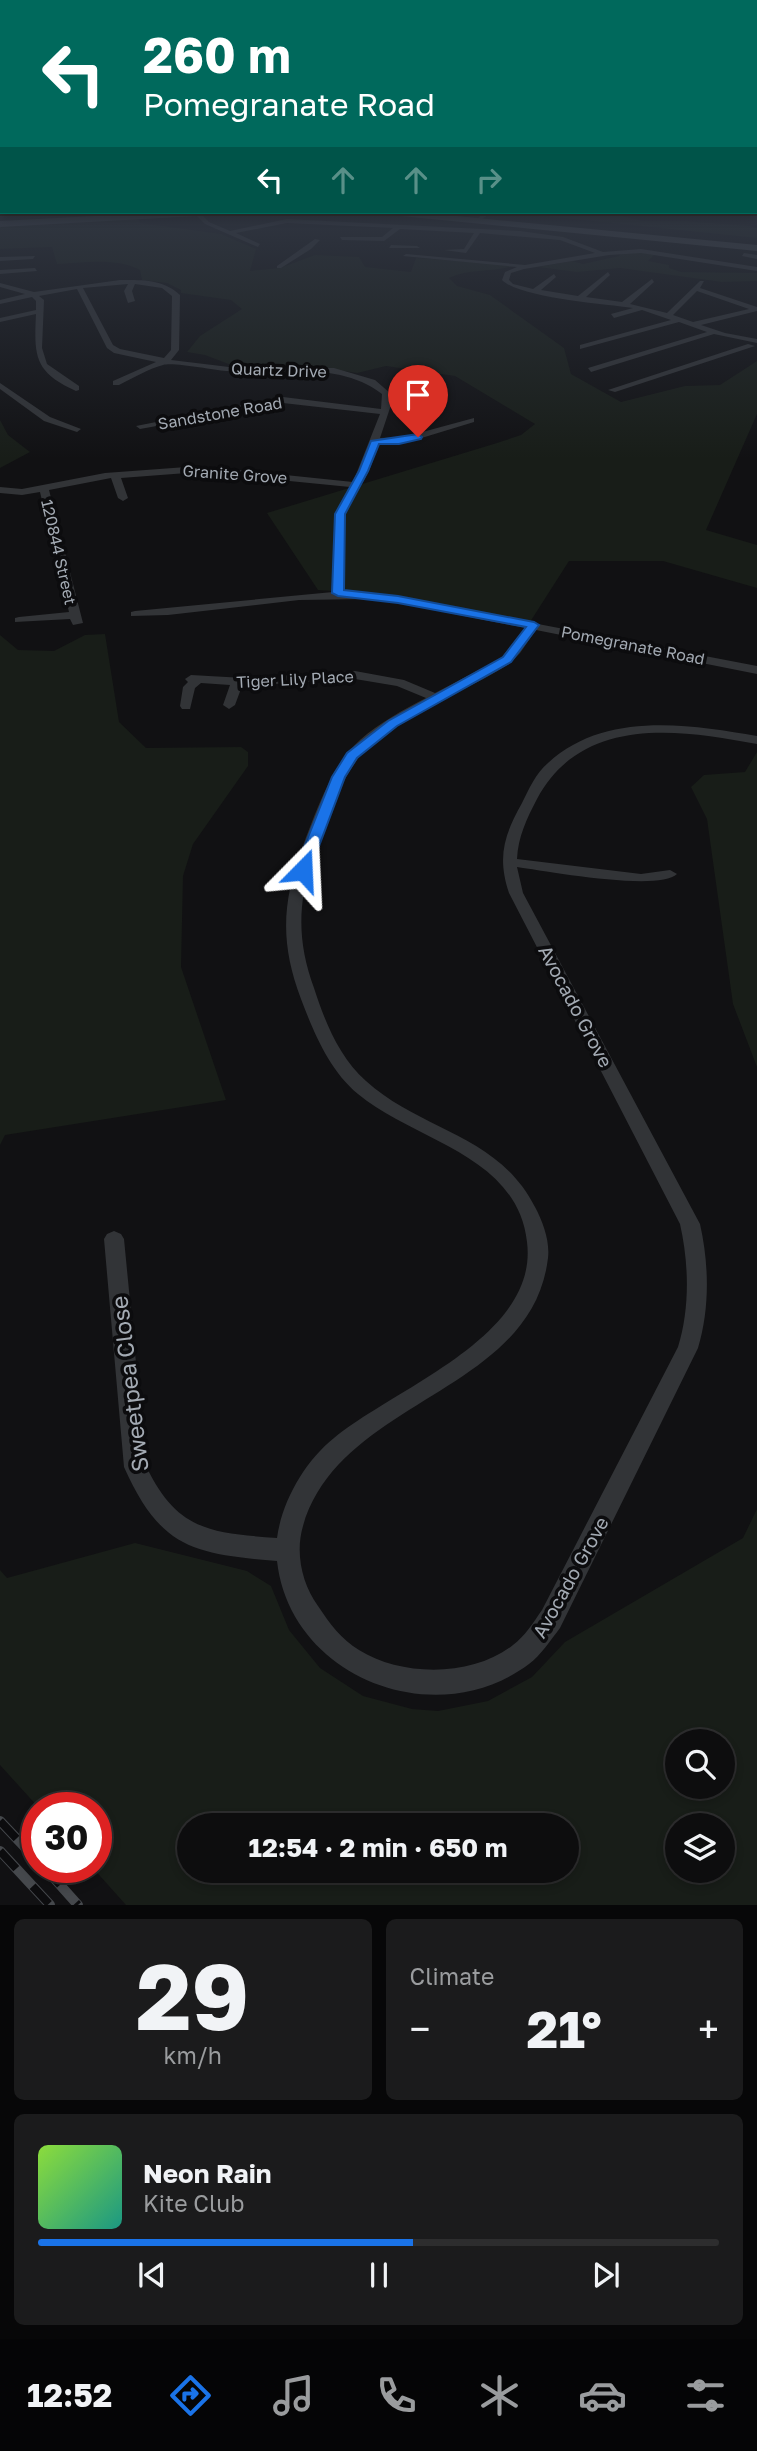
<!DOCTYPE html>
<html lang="en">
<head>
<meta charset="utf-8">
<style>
	:root { --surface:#0d0d0e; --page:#1b1b1c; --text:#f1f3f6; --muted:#9a9c9e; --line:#2d2d2e; --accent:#1a73e8 }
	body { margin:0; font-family:"Golos Text",sans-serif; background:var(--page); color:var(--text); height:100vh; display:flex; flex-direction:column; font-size:26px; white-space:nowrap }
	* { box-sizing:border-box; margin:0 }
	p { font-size:23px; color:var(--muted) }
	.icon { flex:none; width:38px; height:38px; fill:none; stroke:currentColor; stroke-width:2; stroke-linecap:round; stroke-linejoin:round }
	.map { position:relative; height:1905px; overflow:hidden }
	.drawer { display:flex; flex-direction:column; gap:14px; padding:14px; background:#070708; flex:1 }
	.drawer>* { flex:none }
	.top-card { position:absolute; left:0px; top:0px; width:758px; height:214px; box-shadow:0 4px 10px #0003,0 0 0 2px var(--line); background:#00695c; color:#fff; overflow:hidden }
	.tools { position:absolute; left:665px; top:1729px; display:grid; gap:14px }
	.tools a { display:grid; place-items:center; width:70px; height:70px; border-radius:50%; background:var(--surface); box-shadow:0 4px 10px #0003,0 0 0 2px var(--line); font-size:35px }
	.speed { position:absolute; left:21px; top:1792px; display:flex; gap:14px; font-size:35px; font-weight:700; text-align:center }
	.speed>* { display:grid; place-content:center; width:91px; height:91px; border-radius:50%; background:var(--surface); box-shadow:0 4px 10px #0003,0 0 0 2px var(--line); line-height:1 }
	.speed .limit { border:10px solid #d22; background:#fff; color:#111 }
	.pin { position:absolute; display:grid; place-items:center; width:60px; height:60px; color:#fff; margin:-72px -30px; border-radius:50% 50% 50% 0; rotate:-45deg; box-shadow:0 0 7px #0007 }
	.pin .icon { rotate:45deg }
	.me { position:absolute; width:77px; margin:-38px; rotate:21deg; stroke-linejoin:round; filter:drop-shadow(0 0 5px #0008) }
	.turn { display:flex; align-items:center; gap:24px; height:147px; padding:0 28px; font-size:32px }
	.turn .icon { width:91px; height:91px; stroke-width:2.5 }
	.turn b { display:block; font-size:49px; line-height:60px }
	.lanes { display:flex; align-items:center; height:66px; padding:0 28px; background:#0003; justify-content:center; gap:35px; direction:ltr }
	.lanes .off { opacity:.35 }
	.big { font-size:52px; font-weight:700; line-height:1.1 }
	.drawer .card { flex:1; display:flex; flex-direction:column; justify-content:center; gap:10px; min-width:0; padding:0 24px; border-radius:10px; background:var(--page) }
	.drawer .dial { align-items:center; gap:0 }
	.dial b { font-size:91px; line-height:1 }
	.song { display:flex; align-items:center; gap:21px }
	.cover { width:84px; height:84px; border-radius:10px; background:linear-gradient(135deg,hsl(90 70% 55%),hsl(170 70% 35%)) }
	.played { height:7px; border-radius:4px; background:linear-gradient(90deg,var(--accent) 55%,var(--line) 55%) }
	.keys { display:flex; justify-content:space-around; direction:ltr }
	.heat { display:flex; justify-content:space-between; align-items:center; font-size:38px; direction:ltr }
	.drawer .tiles { flex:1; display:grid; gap:14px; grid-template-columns:1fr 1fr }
	.card:last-child { grid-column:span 2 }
	.trip { position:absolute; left:177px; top:1813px; width:402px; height:70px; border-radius:35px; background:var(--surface); box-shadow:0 4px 10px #0003,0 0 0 2px var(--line); font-weight:700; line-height:70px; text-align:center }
	.dock { display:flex; height:112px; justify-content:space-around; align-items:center; background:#050506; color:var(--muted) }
	.dock .icon { width:49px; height:49px }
	.dock .on { color:var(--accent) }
	.dock b { font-size:32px; color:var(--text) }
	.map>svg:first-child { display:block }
	.green { fill:#181d18; fill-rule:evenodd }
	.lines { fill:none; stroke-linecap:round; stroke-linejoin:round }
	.street { fill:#323437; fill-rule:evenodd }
	.secondary { fill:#404347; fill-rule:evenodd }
	.rail-casing { stroke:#45484c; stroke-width:10 }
	.rail { stroke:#0c0c0e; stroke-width:8; stroke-dasharray:24; stroke-linecap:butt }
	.route { fill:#1a73e8; stroke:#114b97; stroke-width:2 }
	.labels { text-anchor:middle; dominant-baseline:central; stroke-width:7; stroke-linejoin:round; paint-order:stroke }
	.far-street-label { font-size:16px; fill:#a3aab3; stroke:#0c0c0e }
	.street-label { font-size:19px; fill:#a3aab3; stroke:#0c0c0e }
	.near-street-label { font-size:23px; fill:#a3aab3; stroke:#0c0c0e }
</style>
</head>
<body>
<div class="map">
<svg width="757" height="1905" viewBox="0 0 757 1905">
	<rect width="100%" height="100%" fill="#111113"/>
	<!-- green -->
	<path class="green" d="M506,212H605L642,221H683L750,226L757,228V238Z
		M138,218L140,223L221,234L256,249L250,271L280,268L315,255L359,257L365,267L411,272L416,258L516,265C494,273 471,268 449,278L457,286L490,295L564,348L571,374L621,402L685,386L720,385L757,361V414L706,530L757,545V588L663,561H569L530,622L381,594L318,590L267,513L497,443L521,435L535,424L455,376L386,366L357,373L310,366L239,368L205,355L187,352L200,336L242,309L231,300L181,293V290L167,283L142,280L140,270C116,257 82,263 57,264L52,247L0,249V226Z
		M641,252L654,255L648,261L669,265V268L681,272L757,273V281L722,282L620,268L577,272L538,267L572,261L583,264L619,256L621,253Z
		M0,420L8,435L30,452L0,468Z
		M105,634L119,722L146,748L241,747L248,752V766L193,844L183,876L181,967L226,1100L5,1135L0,1145V635L18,650L54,651L85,635Z
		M757,752V1067L733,1004L707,819L691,787L704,775L745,772Z
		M757,1509V1905H126L92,1867H96V1808H39L0,1765V1570L7,1578L135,1543L247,1571L271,1586L289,1630L320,1668L363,1696L412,1709L438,1711L488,1701L532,1677L565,1642L743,1538ZM677,1741H723V1787H677ZM189,1825H567V1871H189ZM677,1825H723V1871H677Z"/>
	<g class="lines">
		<!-- street -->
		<path class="street" d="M0,192H2V195L0,196Z
			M193,212H199L209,222L230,231L287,219L520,231L563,237L603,252L641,249L757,267V271L641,253L609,255L524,269L511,273L509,280L513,284L533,289L554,274L556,277L541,290L578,296L608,272L610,275L586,297L622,302L652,279L654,282L630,304L667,313L700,281H704L700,288L757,307V311L701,325L725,333L757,339V343L714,334L591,372L588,368L707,332L679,322L580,349V345L671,320L642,310L614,318L611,314L633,308C604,304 520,298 502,280L505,272L517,267L403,256L406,254L525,265L595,253L560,240L480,233L466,253L444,250L464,249L474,233L400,229L384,241L342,240L340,237H382L393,228L287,223L236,233L260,244L258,247L205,224ZM697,291L749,309L693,322L673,315Z
			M485,212H492L479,221H475Z
			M723,212H730L734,215L729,216Z
			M315,239L320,240L311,249L281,268H277V266Z
			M391,245L417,246L420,248H389Z
			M744,253L757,255V259L742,256Z
			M35,256L33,259L0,261V257Z
			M35,268L37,271L0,274V270Z
			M120,280C142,280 163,279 180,295L179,350L171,360L229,367L334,368L375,380L390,393L439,395V399L436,400L391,398V405L380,438L404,437L474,418V422L405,443L379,444L369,471L345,514L344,592L398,597L757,666V674L536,630L520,653L509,664C464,693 409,709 370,745C342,771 324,826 312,861C297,906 298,944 314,988C325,1022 339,1057 366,1081C421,1131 498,1134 535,1207C543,1222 550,1241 548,1258C532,1394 340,1398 303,1526C295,1553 302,1584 318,1606C330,1624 341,1639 359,1650C402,1677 473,1677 513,1645C525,1636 533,1623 542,1610L678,1347C690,1308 689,1264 680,1224L509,893C497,857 504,835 522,803C529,789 536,773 548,763C604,711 689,724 757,736V744C678,729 582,715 537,799C527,818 518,837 517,859L641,874L670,870L677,874C659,892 546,871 517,867L523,893L700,1224C709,1264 710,1308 698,1348L560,1628C550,1641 541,1655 529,1664C436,1734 290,1678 277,1561C193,1554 160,1548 124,1467L104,1239L107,1234L114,1231L121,1234L124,1239L146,1466C177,1531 211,1533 277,1538C282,1501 305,1461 334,1438C394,1388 539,1337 527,1242C517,1154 414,1141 358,1094C329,1070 314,1033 301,999C280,943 282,903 302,848C316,812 331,766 360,740C379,723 403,710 426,698L397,686L355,679L242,686L235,705L229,709L223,705L230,685L201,683L195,688L190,709H182L180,706L183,687L188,682L185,679L191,675L244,678L355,671L404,680L435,693L500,659L526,628L398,603L365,599L299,600L168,615L131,616V612L135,611L333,592L335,514L350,487L200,472L121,478L128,498L123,501L118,498L111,478L49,490L83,623L73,625L70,619L15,622V618L19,617L69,612L40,492L22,495L0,493V487L22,489L105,473L200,466L353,482L380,414L283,403L140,429L136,426L283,397L381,409L382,394C338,360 278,375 226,371C212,370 174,362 163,365C148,369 133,378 119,385H113V381L156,362L114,353L107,348L77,289L39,296L44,300L42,348L47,364L79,386V390L76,391C34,372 34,356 36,314L0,322V318L36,310V301L32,297L0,304V300L25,294L0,287V283L34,292ZM128,284L124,291L128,303L135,301L132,291L135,284L162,288L172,296L171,350L164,358L120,349L113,345L83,288Z
			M748,344L755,346L615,392L608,390Z
			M0,383L50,417L81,429L77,432L44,421L0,389Z"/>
		<!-- secondary -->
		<path class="secondary" d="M172,212H218L214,215L0,227V221Z
			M387,212H415L757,245V251L391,215Z"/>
		<!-- rail casing -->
		<g class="rail-casing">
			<path id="rail" d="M0,1821L37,1860
				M0,1851L50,1905
				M44,1867L78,1905"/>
		</g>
		<!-- rail -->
		<use href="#rail" class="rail"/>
	</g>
	<!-- sky -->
	<linearGradient id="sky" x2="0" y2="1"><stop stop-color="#09090a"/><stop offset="0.42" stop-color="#323844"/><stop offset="1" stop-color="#323844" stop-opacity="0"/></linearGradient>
	<rect width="757" height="459" fill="url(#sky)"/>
	<!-- route -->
	<path class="route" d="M418,434L422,437L421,439L399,444H379L368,471L345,514L344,590L398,596L534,622L539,625L511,662L397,726L357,758L345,777L310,870L308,873H297L295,870L332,777L347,753L388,721L503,657L526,627L398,603L338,596L332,593L335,514L359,471L371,441Z"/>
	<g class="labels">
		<!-- far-street labels -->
		<g class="far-street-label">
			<text transform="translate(279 370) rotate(2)">Quartz Drive</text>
			<text transform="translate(220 413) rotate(-10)">Sandstone Road</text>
			<text transform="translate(235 474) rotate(4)">Granite Grove</text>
			<text transform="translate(59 552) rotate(77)">120844 Street</text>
			<text transform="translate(633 645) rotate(11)">Pomegranate Road</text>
			<text transform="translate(295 679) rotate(-3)">Tiger Lily Place</text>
		</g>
		<!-- street labels -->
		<g class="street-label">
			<text transform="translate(576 1006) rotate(62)">Avocado Grove</text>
			<text transform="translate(570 1577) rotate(-61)">Avocado Grove</text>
		</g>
		<!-- near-street labels -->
		<g class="near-street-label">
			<text transform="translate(129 1384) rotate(-97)">Sweetpea Close</text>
		</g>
	</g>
</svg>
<div class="tools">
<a><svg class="icon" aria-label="search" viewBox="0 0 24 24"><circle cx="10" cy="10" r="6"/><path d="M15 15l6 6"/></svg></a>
<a><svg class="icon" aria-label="layers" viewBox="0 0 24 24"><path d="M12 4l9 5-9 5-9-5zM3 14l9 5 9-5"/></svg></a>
</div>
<div class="speed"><div class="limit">30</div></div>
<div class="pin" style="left:418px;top:437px;background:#d93025"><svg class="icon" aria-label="arrive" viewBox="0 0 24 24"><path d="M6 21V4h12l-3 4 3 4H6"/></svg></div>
<svg class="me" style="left:303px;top:870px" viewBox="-20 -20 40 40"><path d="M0-17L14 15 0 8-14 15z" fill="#1a73e8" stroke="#fff" stroke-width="4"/></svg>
<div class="trip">12:54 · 2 min · 650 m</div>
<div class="top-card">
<div class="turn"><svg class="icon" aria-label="left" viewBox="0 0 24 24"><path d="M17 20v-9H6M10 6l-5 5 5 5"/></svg><div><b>260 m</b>Pomegranate Road</div></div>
<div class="lanes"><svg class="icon" aria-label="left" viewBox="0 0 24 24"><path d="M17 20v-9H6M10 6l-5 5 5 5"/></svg><svg class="icon off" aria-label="ahead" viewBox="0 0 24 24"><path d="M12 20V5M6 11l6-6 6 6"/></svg><svg class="icon off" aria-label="ahead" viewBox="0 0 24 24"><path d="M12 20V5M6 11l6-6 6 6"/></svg><svg class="icon off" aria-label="right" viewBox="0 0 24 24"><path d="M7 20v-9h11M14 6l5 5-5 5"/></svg></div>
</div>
</div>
<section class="drawer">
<div class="tiles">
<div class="card dial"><b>29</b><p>km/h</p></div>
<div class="card"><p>Climate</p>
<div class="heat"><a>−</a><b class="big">21°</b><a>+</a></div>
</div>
<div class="card">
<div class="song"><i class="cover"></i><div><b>Neon Rain</b><p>Kite Club</p></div></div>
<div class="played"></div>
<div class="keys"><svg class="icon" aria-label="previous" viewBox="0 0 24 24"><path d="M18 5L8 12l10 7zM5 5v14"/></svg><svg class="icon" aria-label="pause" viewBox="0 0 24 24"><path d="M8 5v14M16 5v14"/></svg><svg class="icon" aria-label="next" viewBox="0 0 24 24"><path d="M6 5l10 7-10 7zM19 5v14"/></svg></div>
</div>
</div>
</section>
<nav class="dock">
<b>12:52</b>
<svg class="icon on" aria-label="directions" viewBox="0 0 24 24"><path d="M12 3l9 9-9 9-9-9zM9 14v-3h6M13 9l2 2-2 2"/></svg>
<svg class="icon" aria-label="music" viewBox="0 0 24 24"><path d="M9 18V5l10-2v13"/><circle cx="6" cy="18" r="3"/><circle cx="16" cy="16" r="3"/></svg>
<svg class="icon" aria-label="phone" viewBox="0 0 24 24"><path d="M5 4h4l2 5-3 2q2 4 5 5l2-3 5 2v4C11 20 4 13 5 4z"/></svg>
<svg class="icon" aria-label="climate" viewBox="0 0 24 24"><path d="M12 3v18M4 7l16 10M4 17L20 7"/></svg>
<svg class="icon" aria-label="car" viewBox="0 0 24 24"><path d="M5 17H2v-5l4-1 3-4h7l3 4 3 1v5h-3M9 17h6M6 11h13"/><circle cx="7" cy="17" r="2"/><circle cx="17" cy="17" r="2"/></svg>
<svg class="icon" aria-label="filters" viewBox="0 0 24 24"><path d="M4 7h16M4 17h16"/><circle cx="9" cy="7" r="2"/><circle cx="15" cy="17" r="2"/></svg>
</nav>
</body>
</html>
